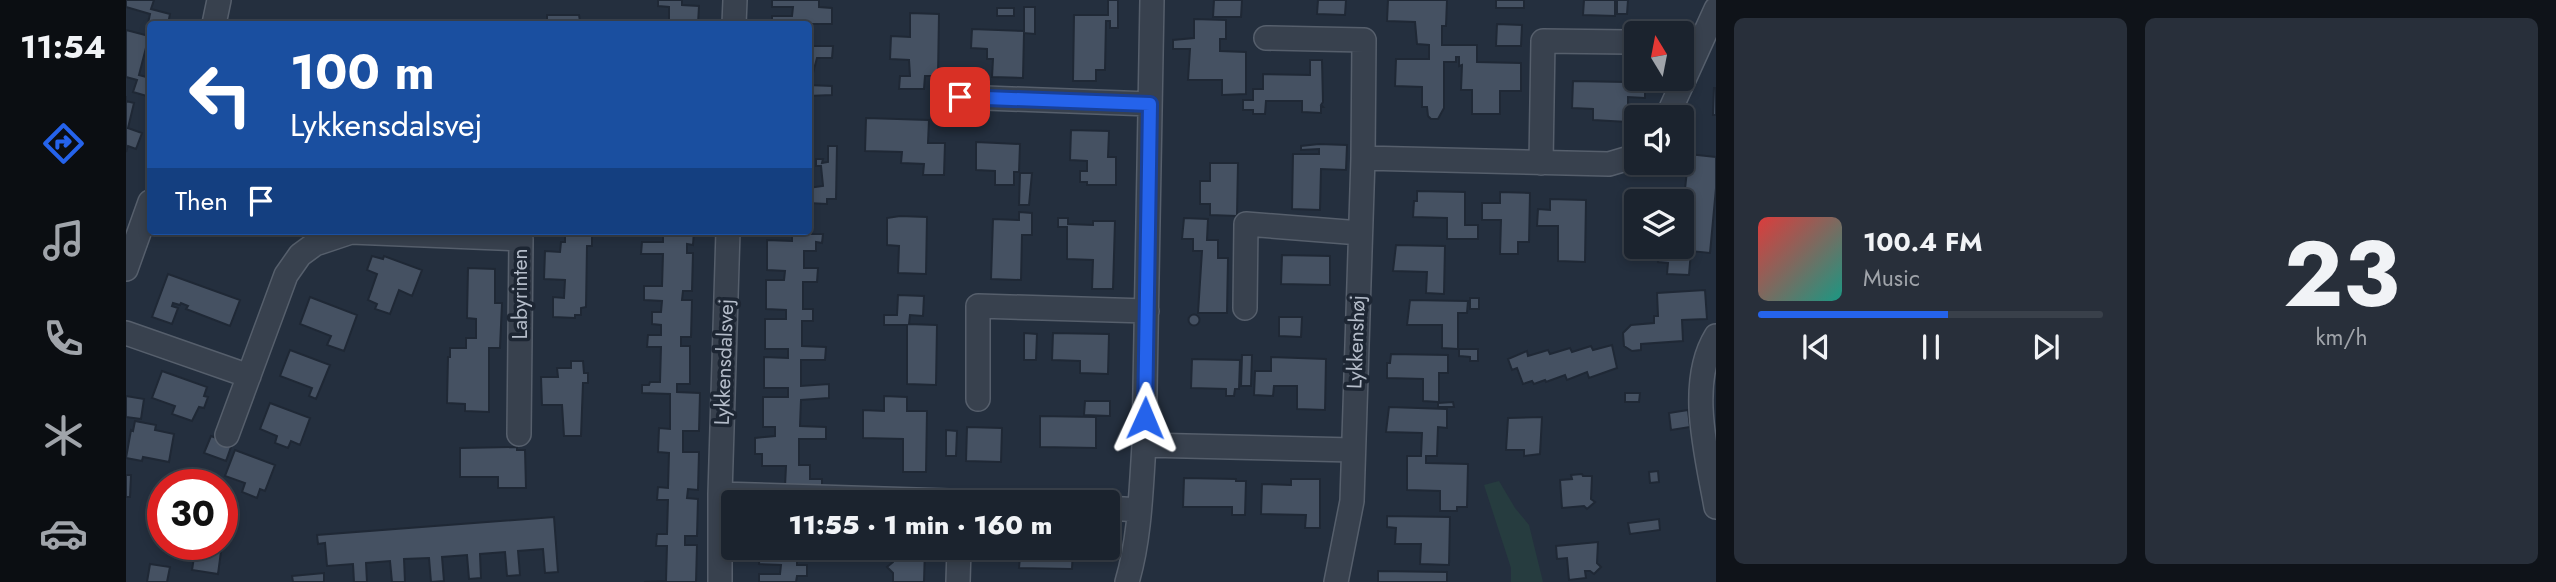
<!DOCTYPE html>
<html lang="en">
<head>
<meta charset="utf-8">
<style>
	:root { --surface:#1b232e; --page:#282f3a; --text:#f1f3f6; --muted:#a0a4aa; --line:#39404a; --accent:#2563eb }
	body { margin:0; font-family:Jost,sans-serif; background:var(--page); color:var(--text); height:100vh; display:flex; flex-direction:column; font-size:26px; white-space:nowrap }
	* { box-sizing:border-box; margin:0 }
	p { font-size:23px; color:var(--muted) }
	.icon { flex:none; width:38px; height:38px; fill:none; stroke:currentColor; stroke-width:2; stroke-linecap:round; stroke-linejoin:round }
	.map { position:relative; flex:1; overflow:hidden }
	.drawer { display:flex; flex-direction:column; gap:18px; padding:18px; background:#0f1319; width:840px }
	.drawer>* { flex:none }
	.hud { position:absolute; left:21px; top:21px; width:665px; height:214px; border-radius:7px; box-shadow:0 4px 10px #0003,0 0 0 2px var(--line); background:#1a4fa0; color:#fff; overflow:hidden }
	.needle { width:46px; rotate:350deg }
	.tools { position:absolute; left:1498px; top:21px; display:grid; gap:14px }
	.tools a { display:grid; place-items:center; width:70px; height:70px; border-radius:7px; background:var(--surface); box-shadow:0 4px 10px #0003,0 0 0 2px var(--line); font-size:35px }
	.speed { position:absolute; left:21px; top:469px; display:flex; gap:14px; font-size:35px; font-weight:700; text-align:center }
	.speed>* { display:grid; place-content:center; width:91px; height:91px; border-radius:50%; background:var(--surface); box-shadow:0 4px 10px #0003,0 0 0 2px var(--line); line-height:1 }
	.speed .limit { border:10px solid #d22; background:#fff; color:#111 }
	.pin { position:absolute; display:grid; place-items:center; width:60px; height:60px; color:#fff; margin:-30px; border-radius:14px; box-shadow:0 4px 10px #0006 }
	.me { position:absolute; width:77px; margin:-38px; rotate:1deg; stroke-linejoin:round; filter:drop-shadow(0 0 5px #0008) }
	.turn { display:flex; align-items:center; gap:24px; height:147px; padding:0 28px; font-size:32px }
	.turn .icon { width:91px; height:91px; stroke-width:2.5 }
	.turn b { display:block; font-size:49px; line-height:60px }
	.then { display:flex; align-items:center; height:66px; padding:0 28px; background:#0003; gap:14px; font-size:26px }
	.drawer .widget { flex:1; display:flex; flex-direction:column; justify-content:center; gap:10px; min-width:0; padding:0 24px; border-radius:10px; background:var(--page) }
	.drawer .dial { align-items:center; gap:0 }
	.dial b { font-size:91px; line-height:1 }
	.song { display:flex; align-items:center; gap:21px }
	.cover { width:84px; height:84px; border-radius:10px; background:linear-gradient(135deg,hsl(0 70% 55%),hsl(170 70% 35%)) }
	.played { height:7px; border-radius:4px; background:linear-gradient(90deg,var(--accent) 55%,var(--line) 55%) }
	.keys { display:flex; justify-content:space-around; direction:ltr }
	.drawer .tiles { flex:1; display:grid; gap:18px; grid-template-columns:repeat(2,1fr) }
	.trip { position:absolute; left:595px; top:490px; width:399px; height:70px; border-radius:7px; background:var(--surface); box-shadow:0 4px 10px #0003,0 0 0 2px var(--line); font-weight:800; line-height:70px; text-align:center }
	main { display:flex; flex:1; min-height:0 }
	.tabs { display:flex; flex-direction:column; width:126px; justify-content:space-around; align-items:center; background:#0b0e12; color:var(--muted) }
	.tabs .icon { width:49px; height:49px }
	.tabs .on { color:var(--accent) }
	.tabs b { font-size:32px; color:var(--text) }
	.map>svg:first-child { display:block }
	.green { fill:#263c3f }
	.building { fill:#455162; stroke:#1f2835; stroke-width:2 }
	.lines { fill:none; stroke-linecap:round; stroke-linejoin:round }
	.minor-casing { stroke:#565f6c; stroke-width:26 }
	.minor { stroke:#38414e; stroke-width:23 }
	.route-casing { stroke:#184099; stroke-width:18 }
	.route { stroke:#2563eb; stroke-width:12 }
	.labels { text-anchor:middle; dominant-baseline:central; stroke-width:7; stroke-linejoin:round; paint-order:stroke }
	.street-label { font-size:21px; fill:#b4bcc9; stroke:#1d2633 }
</style>
</head>
<body>
<main>
<nav class="tabs">
<b>11:54</b>
<svg class="icon on" aria-label="directions" viewBox="0 0 24 24"><path d="M12 3l9 9-9 9-9-9zM9 14v-3h6M13 9l2 2-2 2"/></svg>
<svg class="icon" aria-label="music" viewBox="0 0 24 24"><path d="M9 18V5l10-2v13"/><circle cx="6" cy="18" r="3"/><circle cx="16" cy="16" r="3"/></svg>
<svg class="icon" aria-label="phone" viewBox="0 0 24 24"><path d="M5 4h4l2 5-3 2q2 4 5 5l2-3 5 2v4C11 20 4 13 5 4z"/></svg>
<svg class="icon" aria-label="climate" viewBox="0 0 24 24"><path d="M12 3v18M4 7l16 10M4 17L20 7"/></svg>
<svg class="icon" aria-label="car" viewBox="0 0 24 24"><path d="M5 17H2v-5l4-1 3-4h7l3 4 3 1v5h-3M9 17h6M6 11h13"/><circle cx="7" cy="17" r="2"/><circle cx="17" cy="17" r="2"/></svg>
</nav>
<div class="map">
<svg width="1590" height="582" viewBox="0 0 1590 582">
	<rect width="100%" height="100%" fill="#242f3e"/>
	<!-- green -->
	<path class="green" d="M1373,481L1389,508L1403,525L1417,582H1385V568L1358,485Z"/>
	<!-- building -->
	<path class="building" d="M0,0H28L25,9L44,14L42,24H24V29L21,28L24,14L0,7Z
		M532,0H556V5L573,6L572,24H543V7L532,6Z
		M646,0H693V7L706,8V24H683V46H707L706,58H691L687,73H682V24H646V16H666L667,7H646Z
		M982,0H992V28H984V21H980L979,70H970V81H947L948,15H982Z
		M1088,0H1116L1115,17H1087Z
		M1192,0H1220L1219,15L1191,14Z
		M1262,0H1321L1320,26H1316V45H1351V62L1395,63V91H1374V114H1346V90H1335L1336,65L1333,66V57H1330V62H1318V108L1312,119H1305L1302,116L1301,107H1296V87L1269,86L1270,59H1303V45L1291,44L1289,22L1261,21Z
		M1370,0H1398V8H1370Z
		M1458,0H1489V16L1457,15Z
		M1491,0H1502L1501,14H1491Z
		M898,7H909V34L898,33L897,78L866,77L867,59H861V49L845,48L846,29L898,31Z
		M871,8H888V16H871Z
		M784,13L813,14L812,76H799L798,89H773L774,76H784L783,60L764,59L765,36L784,37Z
		M421,15H453L454,21H465V24H421Z
		M1068,19L1100,20V39H1094V51L1120,52V94L1096,95V80H1062L1064,49H1047V40L1068,38Z
		M1371,24L1396,25L1395,46H1370Z
		M0,30L23,36L13,75L24,78V97L7,92L11,80L0,77Z
		M1184,60H1196L1197,102L1195,105L1197,107H1195V113L1176,112V101H1140L1139,114H1127V110H1117V100H1127V89H1137V74L1184,75Z
		M1499,77L1519,79V98L1502,97V122L1467,120V109L1446,108L1447,81L1499,82Z
		M682,85L706,86V95L682,96Z
		M1588,88H1590V115H1587Z
		M0,96V101L8,103L2,128L16,133L10,149L2,146L0,152Z
		M740,118L803,120L802,143H819L818,175H797L798,164L775,163L776,152L739,151Z
		M945,130L983,131L982,157H990V185H961V182H954V171H961V161L944,160Z
		M850,142L894,144L893,172H888V185H869V171L850,170Z
		M1193,144L1221,145L1220,170L1195,169L1194,210L1166,209L1167,154H1193V149L1175,150V146Z
		M702,146H711L710,199H701V204L682,203V188L697,186L695,166H690V159H697L696,163L702,162Z
		M1562,154L1590,157V188L1584,253L1565,251L1563,275L1541,274L1542,263L1532,262L1533,251L1542,252V247H1556V218L1561,170L1553,169L1556,156L1562,157Z
		M1084,163H1112L1111,216L1084,215V204H1074V181H1084Z
		M894,173H906L903,205H893Z
		M1291,191L1339,192V225H1352V239H1321V218L1287,217L1288,201H1291Z
		M1374,192L1404,193L1403,242H1392V254H1374L1375,220H1356V203H1374Z
		M1424,199L1460,200L1459,262L1432,261V226H1411L1412,209L1424,210Z
		M893,212L906,213V235H896L895,280L865,279L867,219L893,220Z
		M774,216L801,217L800,274L772,273L773,246L761,245V218Z
		M932,218H942V224L967,225V221H989L987,289H966L967,260L941,259V227H932Z
		M1058,218L1082,219L1081,240H1092V258H1102L1101,313H1072L1076,251H1067V239H1056Z
		M439,231H465L466,234V246H461L460,307L455,308V315H449V318L427,317V297L438,298L439,280L418,279L419,251L434,252L435,242H439Z
		M537,231H568L567,245L561,244V253H567L566,291H557L556,300H566L565,337H555V346H564V384H551V392L574,393L573,431H557V452H573L572,490L562,489L561,498L572,499L571,536H559V545H571L570,582H518L540,581L541,546H530L531,534H541L542,500H531L532,487L542,488L543,453L532,452L533,428L544,429V394L516,393V385H523L524,382H534L535,347H521L522,335H535V325L526,324V312H535L536,301L518,300V286H536L537,254H515L516,242H537Z
		M641,231H681V234H697L696,243L690,242V251H678V268H692L691,282H677V309H687V321H676V346L700,347L699,360H675V386L703,384V398L675,400L674,426L700,427V439H673V465H684V479H696V487L659,486L660,466H636V454H629V438L649,436V427H637V397H662V388H638V357L662,358V349H639V319H660V310L640,309V280H658L659,271L641,270V240L666,241V232Z
		M1270,245L1319,246L1318,294L1300,293L1301,272L1267,271Z
		M1156,255L1204,256V285L1155,284Z
		M246,256L257,259L258,256L296,270L286,296L273,290L264,314L249,309L251,304L242,300L251,274L241,270Z
		M342,268L369,269V303H376L374,348H363V412L339,411V404L321,403L322,357H324V348H340V338H350V319L341,318Z
		M42,274L114,300L104,326L60,309L62,306L55,303L54,305L47,303L46,306L52,308L46,324L26,317Z
		M1579,290L1581,319L1556,320L1557,341L1515,344V350L1506,351L1498,346L1497,333L1505,325L1528,323V316H1532L1531,293Z
		M772,295L798,296L797,316L784,315L783,324L811,325L810,385L781,384V325H758V315H771Z
		M184,297L231,315L218,351L201,345L205,336L174,324Z
		M1344,298H1353V309H1344Z
		M1284,300L1342,301L1341,313H1332V349L1316,348V325H1281Z
		M1062.5 320a5.5 5.5 0 1 1 11 0a5.5 5.5 0 1 1-11 0Z
		M1153,317H1176L1175,337L1153,336Z
		M898,333L911,334L910,360H898Z
		M927,333L983,334L982,374L954,373V361L926,360Z
		M1486,345L1491,368L1463,378L1461,372L1441,380L1439,375L1420,382L1419,380L1408,384L1406,381L1397,384L1391,368L1386,370L1382,359L1401,351L1402,356L1422,350L1424,354L1444,348L1446,352L1465,346L1467,350Z
		M1333,349H1352V361H1344V357L1333,356Z
		M164,350L204,365L190,399L183,396L186,388L154,376Z
		M1265,354L1322,355V373H1313V402L1297,401V379L1261,378V363H1264Z
		M1116,355H1126L1125,386H1115Z
		M1145,357L1200,359L1199,410L1171,409V386H1148L1147,396L1128,395L1129,371H1145Z
		M1066,359L1114,360L1113,389H1109L1108,396H1100V389L1065,388Z
		M445,361H457L458,373H462V383H457L455,436H438L436,405H416L415,377H432L431,368H445Z
		M36,371L81,387L78,396L82,397L78,408L73,407L66,421L46,414L49,406L26,398Z
		M1499,393H1514L1513,402H1499Z
		M0,396L18,399L15,419L0,417Z
		M758,396L781,397V411H801L800,472H777V439L737,438V410L758,411Z
		M959,401H984V416L958,415Z
		M1327,402L1328,407H1312V403Z
		M144,403L184,418L174,445L165,441L162,448L149,443L151,436L134,429Z
		M1263,407L1321,409V428L1312,427L1311,456H1300V463L1342,464L1341,507H1331V511H1314V491L1281,490V456H1295L1296,433L1260,432Z
		M1562,410L1564,427L1545,430L1543,413Z
		M914,416L970,417V448L914,447Z
		M1416,417L1414,454L1398,456V450H1380L1382,418Z
		M9,421L30,425L29,430L48,434L43,462L17,457L16,461L0,458L5,430L7,431Z
		M841,427L876,428L875,462L840,461Z
		M820,430L831,431L830,456H820Z
		M85,436L106,444L100,461L78,453Z
		M391,447V450H399L400,488H372V477H334V448Z
		M109,450L149,465L139,491L134,489L131,498L116,492L119,483L99,476Z
		M1532,471L1533,482L1524,483L1523,472Z
		M1456,474L1457,476H1466L1465,499L1469,502L1461,509L1458,506L1436,508L1434,480L1446,479L1445,475Z
		M0,475H5L4,497H0Z
		M1058,478L1110,479V481H1120L1119,515H1106V507H1057Z
		M1165,479H1194V528H1179L1180,515L1135,514L1136,484L1165,485Z
		M1261,516L1324,517L1323,565L1294,564L1295,544H1269L1270,528L1261,527Z
		M428,517L432,572L419,573L417,549L392,551L394,575L381,576L379,552L354,554L355,578L343,579L341,555L316,557L318,581L305,582L303,558L278,559L279,582H266L264,561L240,563L241,582H228L227,564L201,566L199,543L192,544L191,535Z
		M1533,519L1534,530L1504,534L1502,523Z
		M1472,542L1471,563L1475,567L1468,574L1464,571H1459L1460,578L1443,580L1441,558L1431,559L1430,546Z
		M70,544H96L92,574L66,570Z
		M634,548H671V565H681V576H671L670,582H633V574H654L655,565L633,564Z
		M749,548H799L798,582H767V573L761,567L767,562V555H749Z
		M864,548H947L946,569L893,568L894,557L864,556Z
		M24,564L44,567L41,582H21Z
		M1252,571L1321,572V582H1252Z
		M198,573V582H167L166,576Z"/>
	<g class="lines">
		<!-- minor casing -->
		<g class="minor-casing">
			<path id="minor" d="M88,24L93,0
				M608,24L609,0
				M1140,38L1238,40L1237,158
				M834,97L1024,104
				M1541,117L1590,9
				M1415,163L1417,41L1503,42
				M0,269L24,202
				M1119,308L1120,224L1234,233
				M0,333L123,376
				M1590,336C1561,383 1581,456 1590,507
				M852,399V306L1021,311
				M101,435L160,275L174,255L189,244L225,232L395,239L393,434
				M1018,445L1227,450
				M594,494L856,502
				M982,508L1013,510
				M594,582V494L602,231
				M832,582L833,548
				M1001,582C1014,538 1015,490 1018,445L1026,0
				M1210,582L1226,501L1237,158L1483,164L1510,156"/>
		</g>
		<!-- minor -->
		<use href="#minor" class="minor"/>
	</g>
	<g class="lines">
		<!-- route casing -->
		<g class="route-casing">
			<path id="route" d="M834,97L1024,104L1019,418"/>
		</g>
		<!-- route -->
		<use href="#route" class="route"/>
	</g>
	<g class="labels">
		<!-- street labels -->
		<g class="street-label">
			<text transform="translate(394 294) rotate(-90)">Labyrinten</text>
			<text transform="translate(1230 342) rotate(-88)">Lykkenshøj</text>
			<text transform="translate(598 362) rotate(-88)">Lykkensdalsvej</text>
		</g>
	</g>
</svg>
<div class="tools">
<a><svg class="needle" viewBox="-14 -14 28 28"><path d="M0-13l5 13h-10z" fill="#e53935"/><path d="M0 13l5-13h-10z" fill="#a0a4aa"/></svg></a>
<a><svg class="icon" aria-label="sound" viewBox="0 0 24 24"><path d="M4 9h4l5-4v14l-5-4H4zM17 9q2 3 0 6"/></svg></a>
<a><svg class="icon" aria-label="layers" viewBox="0 0 24 24"><path d="M12 4l9 5-9 5-9-5zM3 14l9 5 9-5"/></svg></a>
</div>
<div class="speed"><div class="limit">30</div></div>
<div class="pin" style="left:834px;top:97px;background:#d93025"><svg class="icon" aria-label="arrive" viewBox="0 0 24 24"><path d="M6 21V4h12l-3 4 3 4H6"/></svg></div>
<svg class="me" style="left:1019px;top:418px" viewBox="-20 -20 40 40"><path d="M0-17L14 15 0 8-14 15z" fill="#2563eb" stroke="#fff" stroke-width="4"/></svg>
<div class="trip">11:55 · 1 min · 160 m</div>
<div class="hud">
<div class="turn"><svg class="icon" aria-label="left" viewBox="0 0 24 24"><path d="M17 20v-9H6M10 6l-5 5 5 5"/></svg><div><b>100 m</b>Lykkensdalsvej</div></div>
<div class="then">Then<svg class="icon" aria-label="arrive" viewBox="0 0 24 24"><path d="M6 21V4h12l-3 4 3 4H6"/></svg></div>
</div>
</div>
<section class="drawer">
<div class="tiles">
<div class="widget">
<div class="song"><i class="cover"></i><div><b>100.4 FM</b><p>Music</p></div></div>
<div class="played"></div>
<div class="keys"><svg class="icon" aria-label="previous" viewBox="0 0 24 24"><path d="M18 5L8 12l10 7zM5 5v14"/></svg><svg class="icon" aria-label="pause" viewBox="0 0 24 24"><path d="M8 5v14M16 5v14"/></svg><svg class="icon" aria-label="next" viewBox="0 0 24 24"><path d="M6 5l10 7-10 7zM19 5v14"/></svg></div>
</div>
<div class="widget dial"><b>23</b><p>km/h</p></div>
</div>
</section>
</main>
</body>
</html>
